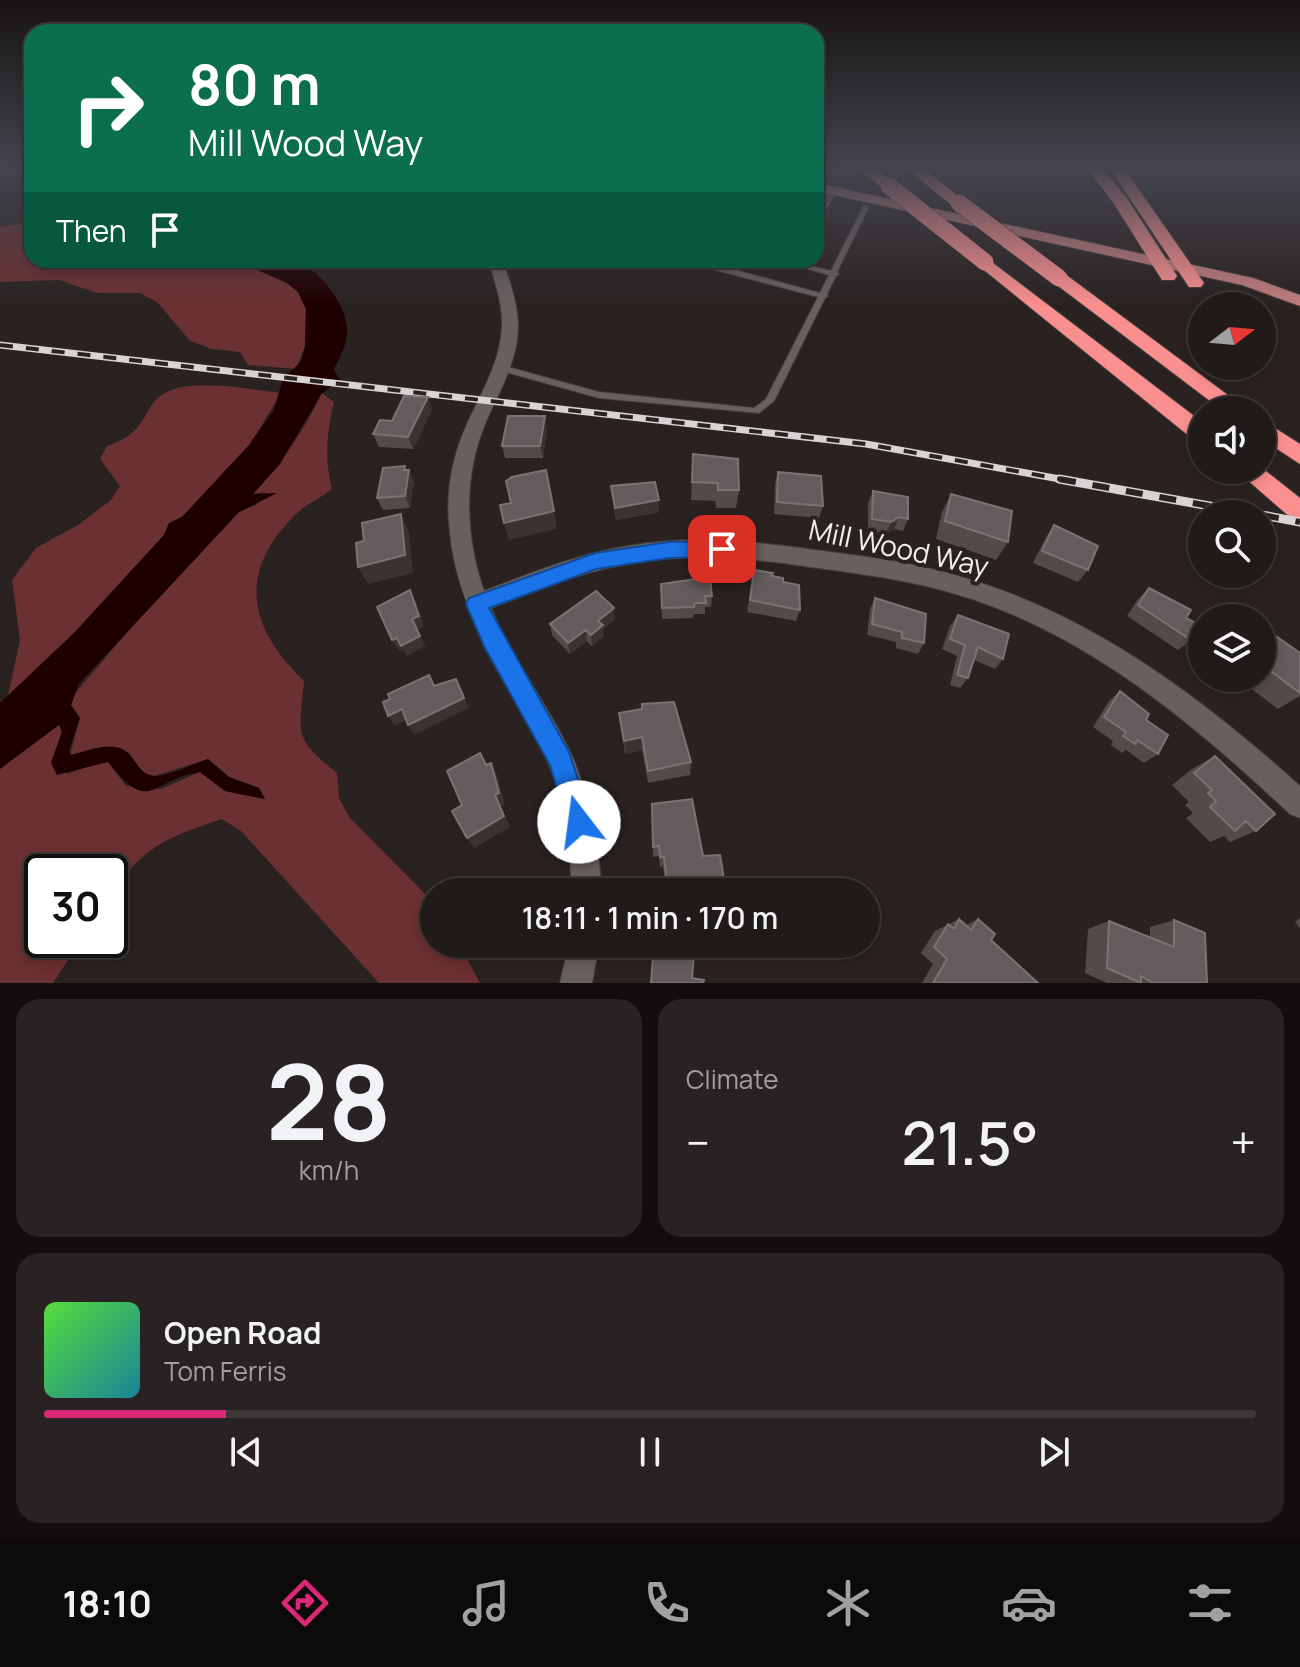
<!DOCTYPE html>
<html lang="en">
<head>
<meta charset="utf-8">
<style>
	:root { --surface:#201a19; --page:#282322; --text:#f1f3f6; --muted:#a2a1a2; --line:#3d3838; --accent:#db2777 }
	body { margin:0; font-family:Manrope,sans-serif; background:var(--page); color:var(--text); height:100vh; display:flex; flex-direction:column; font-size:30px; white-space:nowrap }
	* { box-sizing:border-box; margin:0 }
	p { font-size:26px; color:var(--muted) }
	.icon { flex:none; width:44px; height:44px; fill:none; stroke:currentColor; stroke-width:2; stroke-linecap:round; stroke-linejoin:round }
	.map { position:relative; height:983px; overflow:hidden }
	.side { display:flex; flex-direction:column; gap:16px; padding:16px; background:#120e0e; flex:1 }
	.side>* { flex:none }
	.guide { position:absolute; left:24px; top:24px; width:800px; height:244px; border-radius:24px; box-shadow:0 4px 12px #0003,0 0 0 2px var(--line); background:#0b6e4f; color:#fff; overflow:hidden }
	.needle { width:52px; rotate:74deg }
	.buttons { position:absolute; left:1188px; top:292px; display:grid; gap:16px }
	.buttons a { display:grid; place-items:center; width:88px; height:88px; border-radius:50%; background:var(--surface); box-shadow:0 4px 12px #0003,0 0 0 2px var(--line); font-size:40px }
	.speed { position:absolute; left:24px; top:854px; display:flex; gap:16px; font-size:40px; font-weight:700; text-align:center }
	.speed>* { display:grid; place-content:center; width:104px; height:104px; border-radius:50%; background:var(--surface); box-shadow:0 4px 12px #0003,0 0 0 2px var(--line); line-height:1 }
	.speed .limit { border:4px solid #111; border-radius:12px; background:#fff; color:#111 }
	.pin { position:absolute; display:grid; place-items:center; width:68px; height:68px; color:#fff; margin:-34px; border-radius:16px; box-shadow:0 4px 12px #0006 }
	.me { position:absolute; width:88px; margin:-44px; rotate:345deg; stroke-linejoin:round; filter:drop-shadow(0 0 6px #0008) }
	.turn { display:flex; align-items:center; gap:28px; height:168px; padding:0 32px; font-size:36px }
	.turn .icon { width:104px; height:104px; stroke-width:2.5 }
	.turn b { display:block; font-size:56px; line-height:68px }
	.then { display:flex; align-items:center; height:76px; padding:0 32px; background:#0003; gap:16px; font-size:30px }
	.big { font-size:60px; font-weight:600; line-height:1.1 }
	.side .card { flex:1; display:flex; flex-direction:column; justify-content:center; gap:12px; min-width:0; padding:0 28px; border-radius:24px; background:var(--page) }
	.side .dial { align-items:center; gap:0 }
	.dial b { font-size:104px; line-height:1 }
	.song { display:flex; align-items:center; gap:24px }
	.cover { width:96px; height:96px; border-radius:12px; background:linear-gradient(135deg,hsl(110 70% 55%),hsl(190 70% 35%)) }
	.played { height:8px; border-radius:4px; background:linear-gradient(90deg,var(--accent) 15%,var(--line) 15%) }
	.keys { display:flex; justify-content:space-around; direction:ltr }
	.heat { display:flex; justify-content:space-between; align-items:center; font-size:44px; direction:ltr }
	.side .tiles { flex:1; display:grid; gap:16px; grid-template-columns:1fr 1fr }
	.card:last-child { grid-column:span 2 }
	.trip { position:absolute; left:420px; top:878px; width:460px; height:80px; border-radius:40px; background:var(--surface); box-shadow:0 4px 12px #0003,0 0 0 2px var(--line); font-weight:600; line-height:80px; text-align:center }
	.tab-bar { display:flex; height:128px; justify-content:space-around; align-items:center; background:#0d0a0a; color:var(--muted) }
	.tab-bar .icon { width:56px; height:56px }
	.tab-bar .current { color:var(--accent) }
	.tab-bar b { font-size:36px; color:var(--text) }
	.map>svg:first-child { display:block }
	.green { fill:#6b3031 }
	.water { fill:#1f0001 }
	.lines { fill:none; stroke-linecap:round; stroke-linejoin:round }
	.service-casing { stroke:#443d3d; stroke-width:2 }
	.minor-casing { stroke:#443d3d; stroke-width:2 }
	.primary-casing { stroke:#443d3d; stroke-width:2 }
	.motorway-casing { stroke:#443d3d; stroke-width:2 }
	.service { fill:#685f5f; fill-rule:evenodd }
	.minor { fill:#685f5f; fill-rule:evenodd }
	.primary { fill:#c07c7c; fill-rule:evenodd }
	.motorway { fill:#fa8f8f; fill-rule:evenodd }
	.rail-far1-casing { stroke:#d9d3d3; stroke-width:7 }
	.rail-casing { stroke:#d9d3d3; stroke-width:9 }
	.rail-far1 { stroke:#2a2221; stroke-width:4; stroke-dasharray:13; stroke-linecap:butt }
	.rail { stroke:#2a2221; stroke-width:6; stroke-dasharray:17; stroke-linecap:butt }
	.motorway-bridge-casing { stroke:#443d3d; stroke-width:18; stroke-linecap:butt }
	.motorway-bridge { stroke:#fa8f8f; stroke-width:17 }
	.wall { fill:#534a4a }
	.shaded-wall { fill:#3b3332 }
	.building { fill:#645c5c; stroke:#7b7373; stroke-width:2 }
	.route { fill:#1a73e8; stroke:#114b97; stroke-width:2 }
	.labels { text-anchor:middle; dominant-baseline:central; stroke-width:8; stroke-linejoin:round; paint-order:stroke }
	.street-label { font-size:28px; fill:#f3eeee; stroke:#2a2221 }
</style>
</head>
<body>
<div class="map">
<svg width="1300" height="983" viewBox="0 0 1300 983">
	<rect width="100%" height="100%" fill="#2a2221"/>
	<!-- green -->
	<path class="green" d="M32,222V260H235L244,263L287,283L298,292L306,309L305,346L296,369L248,365L240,352L212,349L190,341L157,302L140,293H97L59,280L0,282V227Z
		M227,386L281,393L249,446L182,517L169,523L164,535L75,632L8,696L20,640L12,580L36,548L78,525L111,500L120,486L100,459L107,446C151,432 141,406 165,393C182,383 208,386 227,386Z
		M322,393L334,402C327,433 324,457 332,489C321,498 306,504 296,514C237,572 248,627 304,681C299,735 293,738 337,773L339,798L350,818L434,903V944H459L480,983H379L241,831L222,819C168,837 143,846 110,896V872H42V940H81L53,983H0V769L55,724L60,725L62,732L51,763L68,774L94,763L108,762L126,786L161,789L200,772L225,791L265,799L259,788L229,777L208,759L154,776L143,773L129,753L103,747L70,755L80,718L71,705V698L164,589L239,512L256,505L266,492L253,494C281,463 304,431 322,393Z"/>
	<!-- water -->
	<path class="water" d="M235,260C252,260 277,256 293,260C319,268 349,306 347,333C346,347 340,357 334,369L340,380L322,393L280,464L253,494L277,493L239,512L79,684L71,705L80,718L69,750L71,755C86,751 105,743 120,748C135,753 137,775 154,776C170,776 193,764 208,759L229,777L259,788L265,799L225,791L200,772C151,779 151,817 108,762L57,775L51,763L62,732L59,725L0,769V703L75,632L164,535L169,523L182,517L249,445L274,410L283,378L301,362L305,346L306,309L298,292L287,283Z"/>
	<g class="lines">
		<!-- service casing -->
		<g class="service-casing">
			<path id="service" d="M866,205L869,207L837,272L839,274L836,276L827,294L828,296L825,298L774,401L759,413L599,398L498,370L497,368L501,365L599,392L754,408L766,399L818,297L708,268L703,260H711L714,264L820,293L829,275L776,260H789L831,271L863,207Z"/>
		</g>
		<!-- minor casing -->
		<g class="minor-casing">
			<path id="minor" d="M489,260H503C509,281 518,303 518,326C518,361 499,392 485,424C463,478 465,536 484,591C531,573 578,554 628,546C690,535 753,541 815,550C863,556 911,562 958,576C1089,613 1200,696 1300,786V818L1290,814C1194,724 1088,634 959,595C911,580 861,574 811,567C745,557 677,552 612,567C570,576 531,593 491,608C512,660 548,704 571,754C591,798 598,844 602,892H572C570,852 567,810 552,772C516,683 456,624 449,523C446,488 453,454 468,422C482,391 501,361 502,325C503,303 494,281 489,260Z
				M569,944H599L592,983H560Z"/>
		</g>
		<!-- primary casing -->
		<g class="primary-casing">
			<path id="primary" d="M816,183L1253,278L1300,295V306L1242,285L816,191Z"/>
		</g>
		<!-- motorway casing -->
		<g class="motorway-casing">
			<path id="motorway" d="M856,167H873L897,186L884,189Z
				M905,167H921L967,203L953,206Z
				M1086,167H1101L1126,197L1177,276L1174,280H1162L1113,202Z
				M1109,167H1123L1204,283L1201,287H1189Z
				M985,257L1202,422V442L1194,440L979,266V258Z
				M1059,273L1065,274L1248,410H1222L1053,282V274Z
				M1262,420L1300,444V464L1262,439Z
				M1262,468L1300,498V521L1291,518L1236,470Z"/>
		</g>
		<!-- service -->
		<use href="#service" class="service"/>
		<!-- minor -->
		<use href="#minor" class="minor"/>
		<!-- primary -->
		<use href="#primary" class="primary"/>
		<!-- motorway -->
		<use href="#motorway" class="motorway"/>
		<!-- rail-far1 casing -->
		<g class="rail-far1-casing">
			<path id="rail-far1" d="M0,345L866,444L1071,481"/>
		</g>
		<!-- rail casing -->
		<g class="rail-casing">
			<path id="rail" d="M1059,479L1254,514
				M1262,515L1300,522"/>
		</g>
		<!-- rail-far1 -->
		<use href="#rail-far1" class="rail-far1"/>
		<!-- rail -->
		<use href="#rail" class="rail"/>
		<!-- motorway-bridge casing -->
		<g class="motorway-bridge-casing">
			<path id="motorway-bridge" d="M889,186L985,262
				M959,203L1059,278"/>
		</g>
		<!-- motorway-bridge -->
		<use href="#motorway-bridge" class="motorway-bridge"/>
	</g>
	<!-- wall -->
	<path class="wall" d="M432,410L413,449L379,447L373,434L392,421Z
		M547,429L543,458H505L502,446Z
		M693,454L739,490L736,508H716L715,501L691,500Z
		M406,470L414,482L410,508L383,510L377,498Z
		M778,472L823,506L819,518L774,514L775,484Z
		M611,486L659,512L616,520Z
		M873,491L908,519L903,531L894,529L886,534L868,531V503Z
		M951,494L1008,542L996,560L936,539L942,512Z
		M1054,525L1088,570L1078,582L1033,563L1046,537Z
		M754,570L772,576L783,582L800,610L796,621L747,612Z
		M661,584L712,596L711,607H705V614H694L693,618L662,619Z
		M1149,588L1186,618L1191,640L1178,650L1127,616L1138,599Z
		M875,598L924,643L918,654L896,648V642L867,635L870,609Z
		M958,615L1003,659L995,669L974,660L968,678L960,688L950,685L957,656L942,649L950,626Z
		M615,619L603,629L604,636L592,646L587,641L570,654L552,635L550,624Z
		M1267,630L1300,653V696L1278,709L1249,687L1241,692L1222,678H1262V634Z
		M1120,691L1146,720L1158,754L1144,763L1126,750L1122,753L1111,745L1113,741L1093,727L1109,701Z
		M642,704L691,762L690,775L648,783L642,750L625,754L619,713L642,709Z
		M1215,756L1256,831L1230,842L1224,836L1210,842L1186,818L1193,813L1185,805L1189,802L1172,785L1192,769Z
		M652,804L703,856L726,891L725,892H666L663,866L660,867L659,856L653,857Z
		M1300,918V928L1295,922Z
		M959,919L966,925L978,919L991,940L1038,983H922L933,964L921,953L935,931Z
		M1174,920L1207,983H1107L1085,973L1088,929L1109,921L1150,937V927Z"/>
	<!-- shaded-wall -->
	<path class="shaded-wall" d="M834,195L829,218L816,238V221Z
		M428,397L432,410L413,449L408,437Z
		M545,416L547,429L543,458L540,446Z
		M405,466L408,475L409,470L414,482L410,508L405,496Z
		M659,500V512L616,520L615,508Z
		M554,511L557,529L509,540L504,523Z
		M401,514L409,532L413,573L368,584L358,567Z
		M899,517L894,529L886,534L891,522Z
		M410,590L416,602L424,627L417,630L412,619Z
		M614,608L615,619L603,629L604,636L592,646L591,635L598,621Z
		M586,630L587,641L570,654L568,643Z
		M420,636L426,646L407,656L402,649L399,651L392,640L397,638Z
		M456,679L469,708L414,735L408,725Z
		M402,709L409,719L395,726L388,716Z
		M642,737V750L625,754L624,741Z
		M491,763L497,775L505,805L501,807L510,827L474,848L467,838L495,795Z"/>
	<!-- building -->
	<path class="building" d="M816,192L834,195L816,221Z
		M404,396L428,397L408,437L373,434L380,420L392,421Z
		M508,416H545L540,446H502Z
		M693,454L738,459L739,490H718V483L692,482Z
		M405,466L404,470H409L405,496L377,498L383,468Z
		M546,470L554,511L504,523L500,505L511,503L506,481L512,477Z
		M778,472L821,476L823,506L777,502Z
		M655,482L659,500L615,508L611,486Z
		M873,491L908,497V519L899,517L891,522L872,519Z
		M951,494L1012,511L1008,542L945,521Z
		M401,514L405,555L358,567L356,543L364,541L362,523Z
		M1054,525L1098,546L1088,570L1042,551Z
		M754,570L773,573L772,576L783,578V582L799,585L800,610L750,600Z
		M710,577L712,596H705L706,603H695L694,607L662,608L661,584Z
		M1149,588L1191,610L1186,618L1199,625L1191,640L1138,605Z
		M410,590L419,616L412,619L420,636L401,646L397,638L392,640L377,607Z
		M596,591L614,608L598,621L603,625L591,635L586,630L568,643L550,624Z
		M875,598L926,614L924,643L902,638V632L872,624Z
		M958,615L1009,634L1003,659L978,647L968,678L957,675L965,645L950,639Z
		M1267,630L1300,653V693L1269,670L1264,677L1262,676V635Z
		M429,675L434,686L456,679L464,698L408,725L402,709L388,716L383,702L390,699L388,694Z
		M1120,691L1149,714L1146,720L1168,735L1158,754L1137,740L1135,744L1123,736L1126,732L1104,717Z
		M674,702L691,762L648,771L642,737L624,741L619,713L642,709V704Z
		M480,753L486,765L491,763L499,793L495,795L504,816L467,838L452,811L462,805L447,771Z
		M1215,756L1275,814L1256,831L1246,821L1235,831L1210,807L1216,801L1208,793L1212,790L1194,773Z
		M692,799L703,856L720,855L726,891L714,892H668L664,857H660L659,846L653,847L652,804Z
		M959,919L971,930L978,919L995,934L991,940L1038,983H933L947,959L934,947L948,924L954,929Z
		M1174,920L1205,933L1207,983H1153L1141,976V983L1107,968L1109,921L1174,947Z
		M654,944H695L692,978L704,980L703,983H651Z"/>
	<!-- sky -->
	<linearGradient id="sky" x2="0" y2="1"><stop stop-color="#171312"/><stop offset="0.55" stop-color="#44444e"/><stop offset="1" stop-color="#44444e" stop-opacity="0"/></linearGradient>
	<rect width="1300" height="305" fill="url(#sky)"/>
	<!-- route -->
	<path class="route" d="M722,541L732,549L722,557L669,558L596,569L489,608L569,752L592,822L588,831L579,834L570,831L550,765L484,646L466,604L469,598L595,553L669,542Z"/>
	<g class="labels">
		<!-- street labels -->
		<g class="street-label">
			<text transform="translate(899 547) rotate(12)">Mill Wood Way</text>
		</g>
	</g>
</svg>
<div class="buttons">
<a><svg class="needle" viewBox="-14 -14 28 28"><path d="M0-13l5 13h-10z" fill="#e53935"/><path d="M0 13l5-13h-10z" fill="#a2a1a2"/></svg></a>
<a><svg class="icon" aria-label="sound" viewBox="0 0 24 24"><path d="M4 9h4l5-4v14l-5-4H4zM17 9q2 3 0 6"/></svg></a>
<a><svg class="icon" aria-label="search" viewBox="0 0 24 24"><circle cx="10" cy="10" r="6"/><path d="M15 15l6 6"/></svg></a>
<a><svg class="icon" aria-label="layers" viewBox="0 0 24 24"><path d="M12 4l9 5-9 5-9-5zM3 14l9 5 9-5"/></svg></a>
</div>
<div class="speed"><div class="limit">30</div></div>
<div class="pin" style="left:722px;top:549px;background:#d93025"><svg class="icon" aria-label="arrive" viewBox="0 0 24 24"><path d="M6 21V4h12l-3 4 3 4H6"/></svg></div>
<svg class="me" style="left:579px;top:822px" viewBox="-20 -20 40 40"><circle r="19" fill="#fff"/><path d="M0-13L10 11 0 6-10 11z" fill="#1a73e8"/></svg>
<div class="trip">18:11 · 1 min · 170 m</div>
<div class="guide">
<div class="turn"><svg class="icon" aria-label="right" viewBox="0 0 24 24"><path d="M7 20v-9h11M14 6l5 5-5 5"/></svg><div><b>80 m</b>Mill Wood Way</div></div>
<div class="then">Then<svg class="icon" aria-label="arrive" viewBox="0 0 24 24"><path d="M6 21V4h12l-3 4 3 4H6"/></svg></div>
</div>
</div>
<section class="side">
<div class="tiles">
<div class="card dial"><b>28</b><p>km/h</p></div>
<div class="card"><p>Climate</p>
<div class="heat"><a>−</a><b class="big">21.5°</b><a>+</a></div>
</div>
<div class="card">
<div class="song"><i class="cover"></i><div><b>Open Road</b><p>Tom Ferris</p></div></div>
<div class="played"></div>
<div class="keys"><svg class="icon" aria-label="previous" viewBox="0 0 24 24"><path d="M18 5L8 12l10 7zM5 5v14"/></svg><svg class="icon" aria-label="pause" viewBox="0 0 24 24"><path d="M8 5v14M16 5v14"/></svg><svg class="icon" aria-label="next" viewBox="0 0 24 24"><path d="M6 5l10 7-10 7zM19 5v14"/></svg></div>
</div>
</div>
</section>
<nav class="tab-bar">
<b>18:10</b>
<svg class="icon current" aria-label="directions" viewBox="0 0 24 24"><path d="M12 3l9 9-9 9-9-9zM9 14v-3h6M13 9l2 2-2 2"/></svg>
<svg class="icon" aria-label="music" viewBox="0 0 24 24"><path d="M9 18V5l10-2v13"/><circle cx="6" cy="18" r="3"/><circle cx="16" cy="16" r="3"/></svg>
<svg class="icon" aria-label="phone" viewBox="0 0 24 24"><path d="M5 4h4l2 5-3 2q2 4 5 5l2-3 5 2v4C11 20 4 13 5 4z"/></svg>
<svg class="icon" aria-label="climate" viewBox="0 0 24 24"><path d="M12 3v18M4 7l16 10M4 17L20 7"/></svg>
<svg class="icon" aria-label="car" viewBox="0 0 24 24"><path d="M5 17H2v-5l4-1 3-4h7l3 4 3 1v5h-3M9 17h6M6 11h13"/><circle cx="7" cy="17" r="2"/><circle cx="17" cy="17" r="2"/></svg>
<svg class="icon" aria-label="filters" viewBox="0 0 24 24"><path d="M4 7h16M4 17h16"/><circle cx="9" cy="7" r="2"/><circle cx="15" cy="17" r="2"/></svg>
</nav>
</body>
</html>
